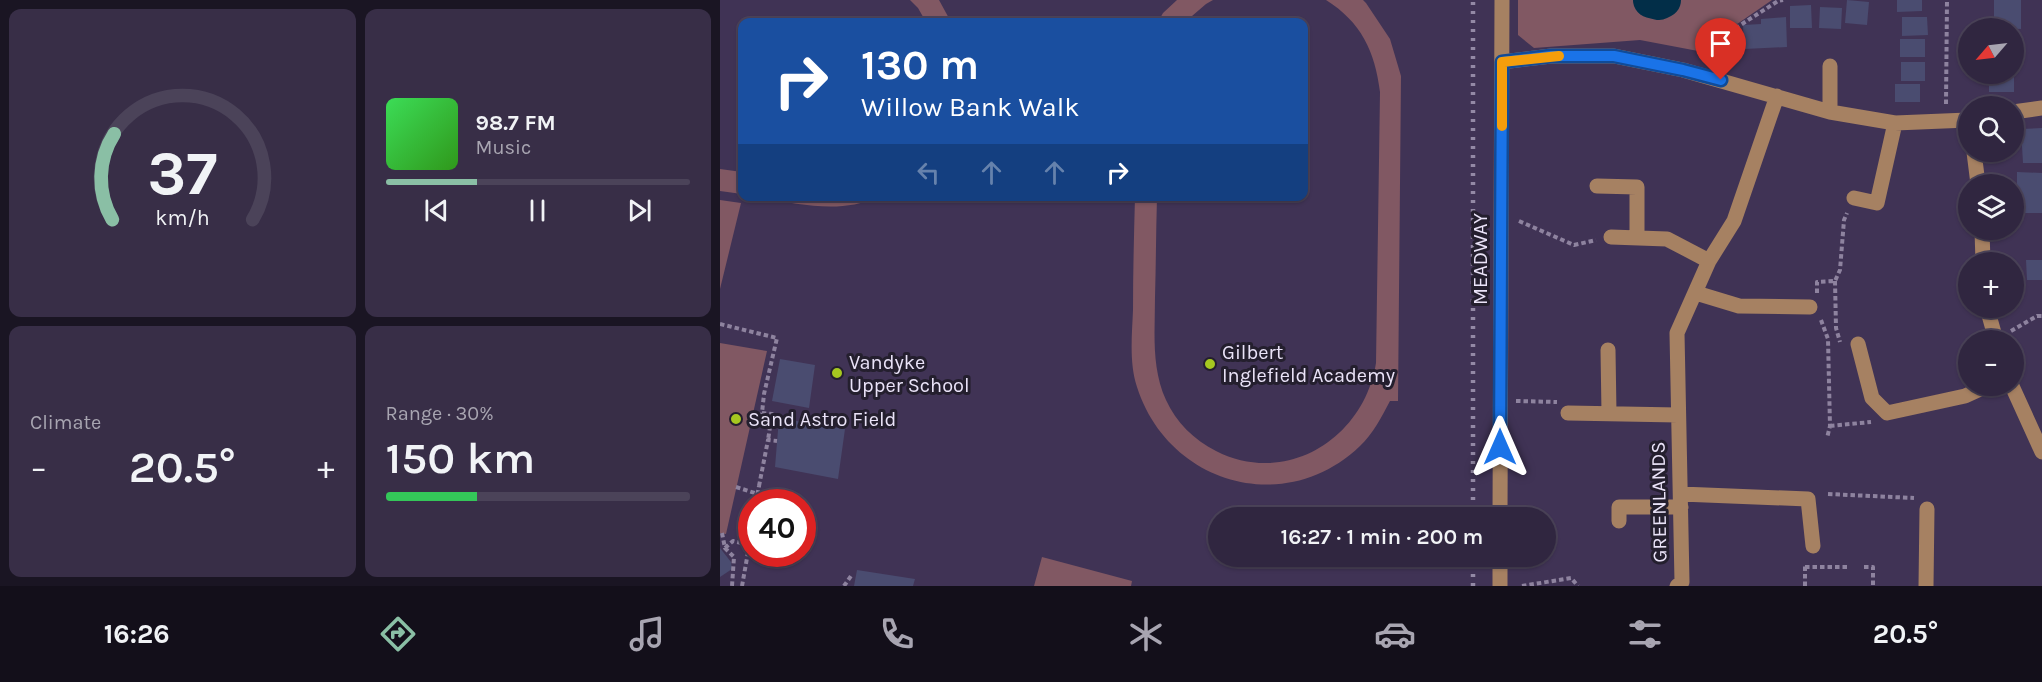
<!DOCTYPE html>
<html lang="en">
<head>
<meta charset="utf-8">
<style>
	:root { --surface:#302640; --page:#382e47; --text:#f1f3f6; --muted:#a8a5b1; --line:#4b4359; --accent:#8abfa5 }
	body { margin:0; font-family:Karla,sans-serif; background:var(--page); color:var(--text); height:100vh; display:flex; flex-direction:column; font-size:22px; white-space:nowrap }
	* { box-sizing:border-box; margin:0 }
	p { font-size:20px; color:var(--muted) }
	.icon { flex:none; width:33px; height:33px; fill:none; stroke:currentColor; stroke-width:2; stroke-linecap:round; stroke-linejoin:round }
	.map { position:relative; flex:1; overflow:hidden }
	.side { display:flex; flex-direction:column; gap:9px; padding:9px; background:#1a1523; width:720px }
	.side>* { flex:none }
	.hud { position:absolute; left:18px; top:18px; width:570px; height:183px; border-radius:12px; box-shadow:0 2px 4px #0004,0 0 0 2px var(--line); background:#1a4fa0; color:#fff; overflow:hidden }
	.needle { width:39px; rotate:242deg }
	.controls { position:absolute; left:1238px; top:18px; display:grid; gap:12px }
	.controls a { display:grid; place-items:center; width:66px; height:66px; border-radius:50%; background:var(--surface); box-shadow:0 2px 4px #0004,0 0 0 2px var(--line); font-size:30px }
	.speed { position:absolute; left:18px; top:489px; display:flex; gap:12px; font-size:30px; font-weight:700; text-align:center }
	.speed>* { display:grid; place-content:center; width:78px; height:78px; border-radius:50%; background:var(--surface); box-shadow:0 2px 4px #0004,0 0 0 2px var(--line); line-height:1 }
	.speed .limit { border:9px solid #d22; background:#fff; color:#111 }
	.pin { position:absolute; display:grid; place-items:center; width:51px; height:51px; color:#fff; margin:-62px -26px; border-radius:50% 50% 50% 0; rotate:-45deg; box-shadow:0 0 6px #0007 }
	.pin .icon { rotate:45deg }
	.me { position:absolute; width:66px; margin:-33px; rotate:0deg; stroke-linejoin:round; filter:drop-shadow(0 0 4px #0008) }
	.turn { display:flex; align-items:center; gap:21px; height:126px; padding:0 24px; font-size:27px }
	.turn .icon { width:78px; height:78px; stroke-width:2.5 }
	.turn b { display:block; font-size:42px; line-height:51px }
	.lanes { display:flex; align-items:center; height:57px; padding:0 24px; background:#0003; justify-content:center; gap:30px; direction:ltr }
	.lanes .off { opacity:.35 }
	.big { font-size:45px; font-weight:600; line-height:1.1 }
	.side .tile { flex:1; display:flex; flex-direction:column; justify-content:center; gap:9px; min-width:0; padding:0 21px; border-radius:12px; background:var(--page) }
	.side .dial { align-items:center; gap:0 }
	.dial svg { height:156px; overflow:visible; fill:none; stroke:var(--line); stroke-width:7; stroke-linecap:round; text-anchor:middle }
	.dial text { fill:var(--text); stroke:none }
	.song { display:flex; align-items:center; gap:18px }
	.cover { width:72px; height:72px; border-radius:9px; background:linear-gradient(135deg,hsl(130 70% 55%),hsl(110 70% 35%)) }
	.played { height:6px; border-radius:3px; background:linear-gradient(90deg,var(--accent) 30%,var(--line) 30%) }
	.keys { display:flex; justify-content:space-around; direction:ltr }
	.heat { display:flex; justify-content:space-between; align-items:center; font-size:33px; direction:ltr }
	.charge { height:9px; border-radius:4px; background:linear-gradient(90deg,#34c759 30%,var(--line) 0) }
	.side .tiles { flex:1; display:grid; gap:9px; grid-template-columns:repeat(2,1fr) }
	.trip { position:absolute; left:488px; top:507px; width:348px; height:60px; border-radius:30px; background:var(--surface); box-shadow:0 2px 4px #0004,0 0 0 2px var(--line); font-weight:600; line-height:60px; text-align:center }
	.dock { display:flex; height:96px; justify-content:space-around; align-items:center; background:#130f1a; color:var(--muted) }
	.dock .icon { width:42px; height:42px }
	.dock .selected { color:var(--accent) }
	.dock b { font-size:27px; color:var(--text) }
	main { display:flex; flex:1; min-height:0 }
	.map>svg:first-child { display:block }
	.green { fill:#815863 }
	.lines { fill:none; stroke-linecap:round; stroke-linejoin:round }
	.river { stroke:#022e48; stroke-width:36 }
	.building { fill:#4a4c70 }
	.path { stroke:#8e839f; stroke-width:4; stroke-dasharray:4.5 3; stroke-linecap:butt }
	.minor { stroke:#a68162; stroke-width:15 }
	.rail { stroke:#9389a5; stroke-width:4.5; stroke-dasharray:3 6; stroke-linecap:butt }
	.route-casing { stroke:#114b97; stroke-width:15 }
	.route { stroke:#1a73e8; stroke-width:10 }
	.slow { stroke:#f59e0b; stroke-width:10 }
	.poi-dot { fill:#a6c820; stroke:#241f2e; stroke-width:2 }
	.labels { text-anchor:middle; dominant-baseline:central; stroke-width:6; stroke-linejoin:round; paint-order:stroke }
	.street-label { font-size:20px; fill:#eae3f8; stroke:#241f2e }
	.poi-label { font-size:20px; fill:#eae3f8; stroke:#241f2e; text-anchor:start }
</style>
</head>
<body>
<main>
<section class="side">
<div class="tiles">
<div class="tile dial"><svg viewBox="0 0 100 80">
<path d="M14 69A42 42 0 1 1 86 69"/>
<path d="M14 69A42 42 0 0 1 15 25" stroke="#8abfa5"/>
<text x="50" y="56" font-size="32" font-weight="700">37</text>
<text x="50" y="72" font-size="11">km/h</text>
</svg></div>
<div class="tile">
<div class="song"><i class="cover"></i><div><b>98.7 FM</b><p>Music</p></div></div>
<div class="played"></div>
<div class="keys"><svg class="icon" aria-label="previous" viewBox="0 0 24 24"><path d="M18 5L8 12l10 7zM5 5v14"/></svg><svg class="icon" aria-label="pause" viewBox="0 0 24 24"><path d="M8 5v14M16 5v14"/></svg><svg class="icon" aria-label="next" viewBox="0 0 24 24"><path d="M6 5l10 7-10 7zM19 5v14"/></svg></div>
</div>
<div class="tile"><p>Climate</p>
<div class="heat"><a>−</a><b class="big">20.5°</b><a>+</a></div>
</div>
<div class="tile"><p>Range · 30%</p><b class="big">150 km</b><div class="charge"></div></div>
</div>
</section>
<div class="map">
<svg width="1322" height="586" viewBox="0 0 1322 586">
	<rect width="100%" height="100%" fill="#403355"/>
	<!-- green -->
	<path class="green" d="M190,0H219L231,22H206L198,8Z
		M457,0H493L486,4L465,22H438L443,13Z
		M606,0H643L646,3L670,39L681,76L678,401H670C662,416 653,434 640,446C565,518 448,484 417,387C409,363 412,335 413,310C413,272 414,234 415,197H437C436,230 436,263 435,297C435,331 431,367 446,400C456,422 474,440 496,451C567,487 644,438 656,363L660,92C655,51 641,22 606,0Z
		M798,0H927L939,3L946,0H1052L978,51L920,40L814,48L798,35Z
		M0,169L22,172V194L0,191Z
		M36,197H158C119,215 76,203 36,197Z
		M0,200L21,203L0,289Z
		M0,343L47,351L6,534L0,533Z
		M322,557L412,581L411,586H314Z"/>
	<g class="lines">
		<!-- river -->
		<path class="river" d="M931,0L939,2L943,0"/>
	</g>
	<!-- building -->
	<path class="building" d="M1127,0L1149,2L1147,25L1125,23Z
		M1177,0H1202V11L1177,12Z
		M1274,0H1301V29L1274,28Z
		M1091,5L1092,28H1070V6Z
		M1100,7L1122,8L1121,29L1099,28Z
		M1066,17L1067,47L1024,49L1023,25L1041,24V19Z
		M1182,17H1207L1208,35L1182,36Z
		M1180,39H1205V57H1180Z
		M1181,62H1205V81H1181Z
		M1269,74H1294V92H1269Z
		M1175,84H1200V102H1175Z
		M1322,128V163H1303L1301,129Z
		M1297,172L1322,173V213H1300L1301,189H1297Z
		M1306,260H1322V280H1307Z
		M60,359L95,365L89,408L52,401Z
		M59,418L125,429L118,479L55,467Z
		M0,548L11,562L12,569L0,577Z
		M137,570L195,579L193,586H134Z"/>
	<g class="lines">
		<!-- path -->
		<path class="path" d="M980,56L1008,33L1058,1L1063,0
			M1226,104L1227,0
			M799,221L854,245L876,240
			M1115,281L1116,328L1120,342
			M1097,293V282L1115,281L1120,270L1124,220L1127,213
			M1101,320L1108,339L1110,426L1107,438
			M0,324L57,338L44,394L42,413L52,414L48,440
			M1291,331L1317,316H1322
			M796,401L837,402
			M1110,426L1151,422
			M39,486L48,440L57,441
			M16,487L38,494
			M1108,494L1194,498
			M36,502L39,486
			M2,533L5,548L14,557L12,586
			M5,548L13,541L29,545
			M1085,567H1130
			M1144,567H1153V586
			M22,586L32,530
			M124,586L131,576
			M802,586L851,578L858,586
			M1085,586V566"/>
		<!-- minor -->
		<path class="minor" d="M782,62L831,56H894L963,70L1110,112L1175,123L1248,120
			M1110,112V66
			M1293,112L1322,108
			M1254,152L1258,184
			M877,186L917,187V236
			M1134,198L1157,203L1175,123
			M1262,230L1263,262
			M891,237L947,239L989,261
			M976,293L1019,306L1090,307
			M1267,308L1276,340
			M1138,344L1152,398L1167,413L1245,396L1267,386
			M888,350L889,413
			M1292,386L1322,452
			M848,413L958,415
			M961,494L1088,499L1093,546
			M780,518L782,0
			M899,521V507H961
			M780,586V556
			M957,586L962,582L957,333L989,261L1014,221L1057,96
			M1206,586L1207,509"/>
		<!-- rail -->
		<path class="rail" d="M753,518V0
			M753,556V586"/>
	</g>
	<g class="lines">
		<!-- route casing -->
		<g class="route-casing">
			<path id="route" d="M780,447L782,62L831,56H894L963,70L1001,80"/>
		</g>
		<!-- route -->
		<use href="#route" class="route"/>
		<!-- slow -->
		<path class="slow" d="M782,126V62L839,56"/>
	</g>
	<!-- markers -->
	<g class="poi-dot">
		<circle cx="490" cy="364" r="6"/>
		<circle cx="117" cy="373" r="6"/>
		<circle cx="16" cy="419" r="6"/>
	</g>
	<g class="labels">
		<!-- street labels -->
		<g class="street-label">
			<text transform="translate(760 259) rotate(-90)">MEADWAY</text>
			<text transform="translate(939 502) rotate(-91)">GREENLANDS</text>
		</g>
		<!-- poi labels -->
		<g class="poi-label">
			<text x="502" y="352">Gilbert<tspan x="502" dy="23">Inglefield Academy</tspan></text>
			<text x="129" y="362">Vandyke<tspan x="129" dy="23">Upper School</tspan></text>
			<text x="28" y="419">Sand Astro Field</text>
		</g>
	</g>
</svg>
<div class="controls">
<a><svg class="needle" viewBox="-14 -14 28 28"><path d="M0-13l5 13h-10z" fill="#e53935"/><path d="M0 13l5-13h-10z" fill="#a8a5b1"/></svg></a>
<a><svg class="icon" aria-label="search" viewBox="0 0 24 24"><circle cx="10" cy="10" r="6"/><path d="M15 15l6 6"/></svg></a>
<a><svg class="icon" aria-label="layers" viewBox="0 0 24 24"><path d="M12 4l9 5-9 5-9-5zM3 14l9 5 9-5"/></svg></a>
<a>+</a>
<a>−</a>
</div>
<div class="speed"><div class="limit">40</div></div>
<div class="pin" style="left:1001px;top:80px;background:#d93025"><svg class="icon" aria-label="arrive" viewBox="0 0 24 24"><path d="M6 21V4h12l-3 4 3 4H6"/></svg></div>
<svg class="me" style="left:780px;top:447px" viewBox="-20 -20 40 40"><path d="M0-17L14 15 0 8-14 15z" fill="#1a73e8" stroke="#fff" stroke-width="4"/></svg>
<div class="trip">16:27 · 1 min · 200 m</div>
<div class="hud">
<div class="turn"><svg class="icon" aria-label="right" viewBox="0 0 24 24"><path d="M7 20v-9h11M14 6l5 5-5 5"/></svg><div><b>130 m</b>Willow Bank Walk</div></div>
<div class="lanes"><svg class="icon off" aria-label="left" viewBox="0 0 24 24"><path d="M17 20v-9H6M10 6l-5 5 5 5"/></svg><svg class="icon off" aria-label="ahead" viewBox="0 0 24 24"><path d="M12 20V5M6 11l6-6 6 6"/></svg><svg class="icon off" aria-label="ahead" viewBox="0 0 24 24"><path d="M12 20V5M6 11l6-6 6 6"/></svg><svg class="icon" aria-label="right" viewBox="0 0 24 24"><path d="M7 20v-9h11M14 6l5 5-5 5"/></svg></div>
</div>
</div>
</main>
<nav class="dock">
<b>16:26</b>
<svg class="icon selected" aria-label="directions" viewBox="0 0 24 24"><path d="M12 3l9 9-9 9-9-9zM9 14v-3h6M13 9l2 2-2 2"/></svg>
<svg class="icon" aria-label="music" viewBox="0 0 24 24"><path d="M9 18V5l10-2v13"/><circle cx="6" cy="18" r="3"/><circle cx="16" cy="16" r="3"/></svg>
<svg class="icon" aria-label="phone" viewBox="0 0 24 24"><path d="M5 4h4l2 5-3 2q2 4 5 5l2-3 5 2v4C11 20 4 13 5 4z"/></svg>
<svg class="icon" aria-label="climate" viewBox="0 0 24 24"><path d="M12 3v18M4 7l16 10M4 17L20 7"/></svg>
<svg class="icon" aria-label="car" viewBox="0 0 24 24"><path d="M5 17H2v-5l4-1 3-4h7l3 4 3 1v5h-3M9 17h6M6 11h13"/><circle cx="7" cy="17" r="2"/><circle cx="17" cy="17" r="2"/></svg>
<svg class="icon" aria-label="filters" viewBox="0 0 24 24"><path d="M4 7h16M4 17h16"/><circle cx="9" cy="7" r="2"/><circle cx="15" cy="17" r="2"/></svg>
<b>20.5°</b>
</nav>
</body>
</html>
